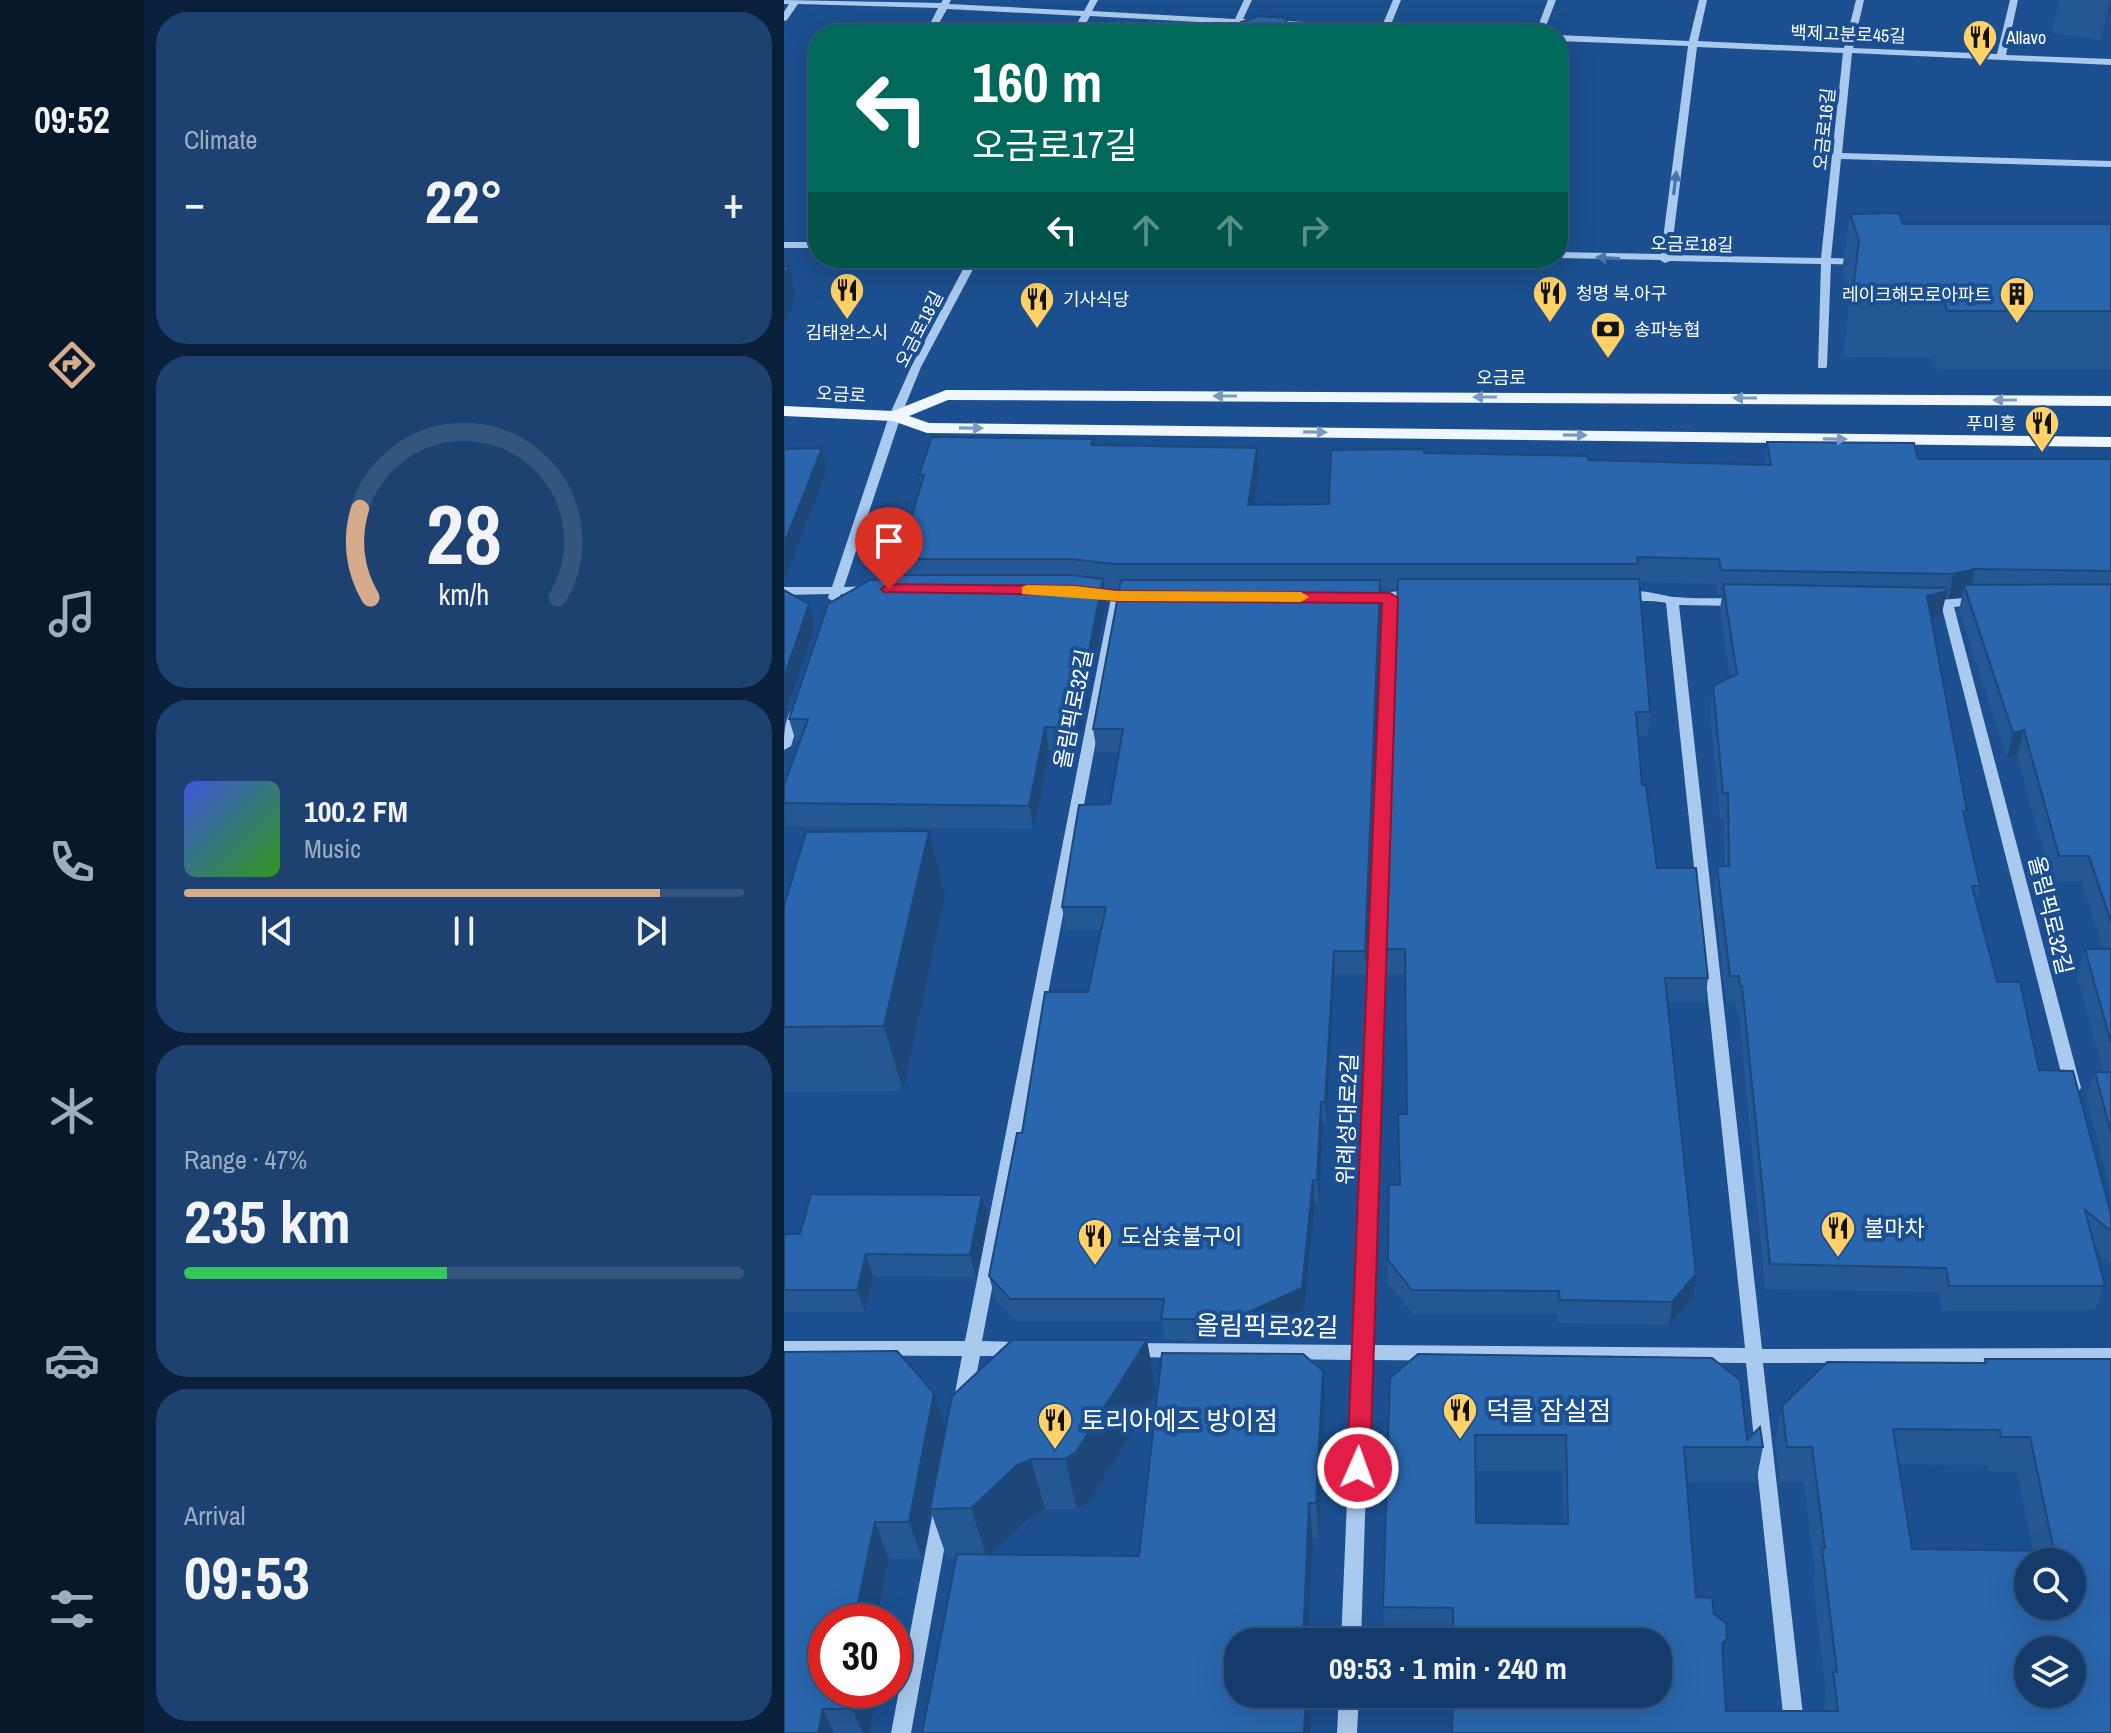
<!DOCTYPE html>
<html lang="en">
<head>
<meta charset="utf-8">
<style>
	:root { --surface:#143b6b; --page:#1d4271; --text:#f1f3f6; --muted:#9dadc1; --line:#33557e; --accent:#d6ab8b }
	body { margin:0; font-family:"Archivo Narrow","Noto Sans KR",sans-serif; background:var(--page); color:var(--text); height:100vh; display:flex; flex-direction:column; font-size:30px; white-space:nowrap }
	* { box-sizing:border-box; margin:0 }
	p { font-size:26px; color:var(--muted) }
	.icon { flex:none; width:44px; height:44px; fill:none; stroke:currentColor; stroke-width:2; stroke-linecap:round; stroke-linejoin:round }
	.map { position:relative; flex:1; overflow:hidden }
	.drawer { display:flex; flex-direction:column; gap:12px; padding:12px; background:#0b203b; width:640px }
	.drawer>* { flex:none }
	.banner { position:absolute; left:24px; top:24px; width:760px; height:244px; border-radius:32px; box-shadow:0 8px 32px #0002,0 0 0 2px var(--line); background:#00695c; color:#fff; overflow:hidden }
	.tools { position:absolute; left:1230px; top:1548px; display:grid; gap:16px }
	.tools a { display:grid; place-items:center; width:72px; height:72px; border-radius:50%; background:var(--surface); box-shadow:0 8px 32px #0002,0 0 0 2px var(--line); font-size:40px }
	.speed { position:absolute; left:24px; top:1604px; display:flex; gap:16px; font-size:40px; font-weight:700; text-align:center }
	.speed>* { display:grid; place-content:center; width:104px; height:104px; border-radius:50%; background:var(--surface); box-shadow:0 8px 32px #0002,0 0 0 2px var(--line); line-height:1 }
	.speed .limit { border:12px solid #d22; background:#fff; color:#111 }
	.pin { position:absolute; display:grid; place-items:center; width:68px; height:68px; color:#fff; margin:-82px -34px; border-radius:50% 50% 50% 0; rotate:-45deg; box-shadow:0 0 8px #0007 }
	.pin .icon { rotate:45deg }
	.me { position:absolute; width:88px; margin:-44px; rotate:2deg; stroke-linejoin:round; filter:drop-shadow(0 0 6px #0008) }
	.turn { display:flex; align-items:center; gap:28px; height:168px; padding:0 32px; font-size:36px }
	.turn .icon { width:104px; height:104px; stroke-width:2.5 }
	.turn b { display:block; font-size:56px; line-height:68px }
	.lanes { display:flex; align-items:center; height:76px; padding:0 32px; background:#0003; justify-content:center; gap:40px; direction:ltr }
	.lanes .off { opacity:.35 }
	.big { font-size:60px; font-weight:700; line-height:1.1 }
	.drawer .widget { flex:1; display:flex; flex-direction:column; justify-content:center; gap:12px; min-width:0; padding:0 28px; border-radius:32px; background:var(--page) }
	.drawer .dial { align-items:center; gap:0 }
	.dial svg { height:208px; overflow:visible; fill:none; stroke:var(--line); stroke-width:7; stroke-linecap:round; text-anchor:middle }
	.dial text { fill:var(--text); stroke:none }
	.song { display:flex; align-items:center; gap:24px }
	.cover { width:96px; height:96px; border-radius:12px; background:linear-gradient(135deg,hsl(230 70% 55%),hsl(110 70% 35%)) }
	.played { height:8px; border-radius:4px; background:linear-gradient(90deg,var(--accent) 85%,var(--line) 85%) }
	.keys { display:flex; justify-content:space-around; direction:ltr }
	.heat { display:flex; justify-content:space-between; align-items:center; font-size:44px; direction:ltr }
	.charge { height:12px; border-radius:6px; background:linear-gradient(90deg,#34c759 47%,var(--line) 0) }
	.trip { position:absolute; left:440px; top:1628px; width:448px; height:80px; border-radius:32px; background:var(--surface); box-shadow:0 8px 32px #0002,0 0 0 2px var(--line); font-weight:700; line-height:80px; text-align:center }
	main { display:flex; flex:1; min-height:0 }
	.menu { display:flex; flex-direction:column; width:144px; justify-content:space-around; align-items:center; background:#08182b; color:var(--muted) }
	.menu .icon { width:56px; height:56px }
	.menu .selected { color:var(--accent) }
	.menu b { font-size:36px; color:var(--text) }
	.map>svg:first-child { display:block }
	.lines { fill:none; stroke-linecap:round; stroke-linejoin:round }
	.minor { fill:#a9c9ee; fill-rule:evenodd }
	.major { fill:#f0f6ff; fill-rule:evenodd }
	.wall { fill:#245895; fill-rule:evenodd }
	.shaded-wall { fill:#1d4779 }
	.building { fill:#2a66ad; stroke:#1d4779; stroke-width:2; fill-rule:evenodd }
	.oneway { fill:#4674ac }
	.oneway2 { fill:#7b9ac1 }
	.route { fill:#e11d48; stroke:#92132f; stroke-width:2 }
	.slow { fill:#f59e0b }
	.labels { text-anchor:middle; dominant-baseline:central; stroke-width:8; stroke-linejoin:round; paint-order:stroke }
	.far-street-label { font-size:18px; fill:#fff; stroke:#1b4f8f }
	.far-poi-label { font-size:18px; fill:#fff; stroke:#1b4f8f; text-anchor:start }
	.street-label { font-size:22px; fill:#fff; stroke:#1b4f8f }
	.poi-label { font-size:22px; fill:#fff; stroke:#1b4f8f; text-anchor:start }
	.near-street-label { font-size:26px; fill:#fff; stroke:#1b4f8f }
	.near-poi-label { font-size:26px; fill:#fff; stroke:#1b4f8f; text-anchor:start }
</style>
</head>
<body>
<main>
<nav class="menu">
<b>09:52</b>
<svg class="icon selected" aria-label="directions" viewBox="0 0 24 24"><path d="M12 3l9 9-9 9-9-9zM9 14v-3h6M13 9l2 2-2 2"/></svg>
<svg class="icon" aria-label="music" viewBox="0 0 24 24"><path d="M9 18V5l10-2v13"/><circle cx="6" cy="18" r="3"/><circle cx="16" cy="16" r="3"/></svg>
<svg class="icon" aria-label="phone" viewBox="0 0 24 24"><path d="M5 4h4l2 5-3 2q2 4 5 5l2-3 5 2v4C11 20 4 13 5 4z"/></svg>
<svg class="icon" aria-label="climate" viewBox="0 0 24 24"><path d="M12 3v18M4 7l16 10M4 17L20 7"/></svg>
<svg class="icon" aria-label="car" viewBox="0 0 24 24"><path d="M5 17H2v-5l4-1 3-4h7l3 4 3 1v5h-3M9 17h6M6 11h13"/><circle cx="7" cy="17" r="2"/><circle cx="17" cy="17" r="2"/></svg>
<svg class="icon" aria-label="filters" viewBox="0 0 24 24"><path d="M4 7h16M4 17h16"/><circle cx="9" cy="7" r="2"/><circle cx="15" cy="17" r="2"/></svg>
</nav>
<section class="drawer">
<div class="widget"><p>Climate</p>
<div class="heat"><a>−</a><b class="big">22°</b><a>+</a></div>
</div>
<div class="widget dial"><svg viewBox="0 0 100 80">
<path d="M14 69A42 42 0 1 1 86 69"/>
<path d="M14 69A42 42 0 0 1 10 35" stroke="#d6ab8b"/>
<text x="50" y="56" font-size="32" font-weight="700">28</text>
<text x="50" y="72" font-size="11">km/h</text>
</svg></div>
<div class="widget">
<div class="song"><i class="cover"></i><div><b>100.2 FM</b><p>Music</p></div></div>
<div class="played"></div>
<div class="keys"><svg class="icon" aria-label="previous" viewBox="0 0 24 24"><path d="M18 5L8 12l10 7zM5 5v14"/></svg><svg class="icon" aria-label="pause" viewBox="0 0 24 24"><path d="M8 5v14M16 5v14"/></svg><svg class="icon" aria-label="next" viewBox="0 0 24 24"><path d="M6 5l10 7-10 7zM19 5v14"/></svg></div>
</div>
<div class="widget"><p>Range · 47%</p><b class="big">235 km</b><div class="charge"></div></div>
<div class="widget"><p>Arrival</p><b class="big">09:53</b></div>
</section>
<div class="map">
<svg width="1327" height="1733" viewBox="0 0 1327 1733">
	<rect width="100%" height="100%" fill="#1b4f8f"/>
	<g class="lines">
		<!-- minor -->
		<path class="minor" d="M0,0L157,3L159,0H167L165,4L300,11L306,0H314L308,11L451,19L460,0H468L459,19L598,26L609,0H617L606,27L692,31L696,34L604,32L603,34H595L596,31L457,24L452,34H444L449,24L306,16L296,34H288L297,16L163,9L149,34H141L154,8L14,4L3,20L0,21V12L5,4H0Z
			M764,0H772L759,34H751Z
			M915,0H923L914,41L1060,48L1072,0H1080L1069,48L1213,54L1226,0H1234L1222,55L1327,59V65L1068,53L1058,153L1327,161V167L1057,159L1047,258L1077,259L1082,262L1077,265L1047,264L1043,366L1042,368H1034L1037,264L886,261L881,263L876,260L774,258V252L877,254L904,46L774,41V35L905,41ZM913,47L1059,53L1037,258L887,255Z
			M0,242H34V248H0Z
			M185,258H195L137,367L117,416L60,587L88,586L94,590L88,594H57L54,601L50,602L44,598L45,594L0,595V587H48L105,416L127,367Z
			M304,588L351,592L357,596L351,600L339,599L198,1341L235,1342L241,1344L244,1349L241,1354L235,1356H196L188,1398L185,1403L179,1406L173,1403L170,1398L178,1356L0,1355V1341H181L327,598L300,595L298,592L300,589Z
			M631,590L635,591L637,594L635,597L612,599L587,1345L961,1348L882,603C867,599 846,604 834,596C849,585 873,595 890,597C911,599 933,598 954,598L960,602L954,606L895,605L978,1349L1327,1348V1362L979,1363L1021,1733H1001L962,1363L586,1360L577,1642H557L569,1360L347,1357L341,1355L338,1350L341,1345L347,1343L570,1345L600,600L580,602L574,598L580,594Z
			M1194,597L1200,601L1198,604L1170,607L1297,1088L1294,1092L1289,1094L1284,1092L1281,1088L1158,608L1143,609L1137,605L1143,601Z
			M13,705L19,709L7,746L0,750C0,735 0,713 13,705Z
			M157,1509L163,1511L166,1517L127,1733H107L148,1517L151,1511Z
			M555,1694H575L573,1733H553Z"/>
		<!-- major -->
		<path class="major" d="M162,390L1327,396V406L164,400L125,416L145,423L1327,437V447L143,433L109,421L0,416V406L109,411Z"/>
	</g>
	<!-- wall -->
	<path class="wall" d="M1275,0H1327L1317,40L1268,33Z
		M1066,214L1119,224H1327V369H1153L1149,358L1059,357L1066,297L1058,270Z
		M309,439V445L473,448L475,472L470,505L545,504L640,453L804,460L981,464L983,442L1134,459H1327V1192L1302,1097L1311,1072H1319L1293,975L1301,949H1319L1297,881L1268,882L1233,756L1223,758L1175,610L1178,596L1161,599L1157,616L1148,619L1183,811L1181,820L1196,886L1192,901L1213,982L1327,1214V1264L1312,1251L1321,1286L1311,1310L1158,1311L1155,1292L981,1289L955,1011H952L951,1001L942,1002L930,892L933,866H941L940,819H936L926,712L929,686L946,677L936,609L938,595H934L932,584L855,582L866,712L864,736H854L858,785L873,868L924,978L921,1002H884L909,1298L885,1325L774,1323V1314H629L604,1283V1260L616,1185L623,1114L621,974H602V949L614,589H596L582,974H551L542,1125H539L535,1203H531L520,1310L451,1341L381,1340L377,1321H231L211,1298L205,1276L238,1133L304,992L317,930H282L278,907L326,804L335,752H313L309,729L336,589L320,588L322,602L294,751L265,750L250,829L1,826L0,785L16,742H12L5,719L110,580L119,575L115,559L137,484L135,475Z
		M161,896L119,1091L0,1092V906Z
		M204,1217L192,1277L89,1276L81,1312H0V1234H16Z
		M363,1340L372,1392L304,1503L293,1509H261L246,1517L207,1554L355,1556L541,1407L535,1538H529L524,1642H454V1694H528L526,1733L172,1558H163L147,1512L138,1558L105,1559L92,1622H42L94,1690L85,1733H0V1352L161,1428Z
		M1201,1359H1327V1733H668L669,1641H600L599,1607L606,1378L963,1440L979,1447L972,1482H903L912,1597L930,1614L943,1638L939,1658L942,1711H1041L1040,1704L1042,1695L1029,1582L1031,1575L1020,1482H996L991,1441L998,1406L1200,1363ZM1114,1464L1203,1465L1205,1472H1233L1249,1550L1128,1549ZM779,1470L780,1524L692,1523V1471Z"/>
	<!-- shaded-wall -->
	<path class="shaded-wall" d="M1326,0L1327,2L1317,40Z
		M503,18L504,34H499Z
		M5,266L12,297L0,324V276Z
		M38,448L43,470L0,581V544Z
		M473,448L475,472L466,530L464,505Z
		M1191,569L1186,594L1180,585L1178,596L1164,599L1169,574Z
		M319,579L322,602L294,751L290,728Z
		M596,580L597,603L582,974L581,951Z
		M1163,591L1157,616L1138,621L1143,596Z
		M25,604L31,626L0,718V677Z
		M261,727L265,750L250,829L245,806Z
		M1240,730L1233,756L1223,758L1229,733Z
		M145,831L161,896L119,1091L100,1026Z
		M550,951L551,974L542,1125L541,1102Z
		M537,1102L539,1125L535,1203L533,1180Z
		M529,1180L531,1203L520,1310L451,1341L449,1319Z
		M198,1195L204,1217L192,1277L186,1255Z
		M82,1254L89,1276L81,1312L73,1290Z
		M912,1274L909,1298L885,1325L888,1302Z
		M363,1340L372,1392L304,1503L293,1509L281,1459Z
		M539,1371L541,1407L535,1538L532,1503Z
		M150,1393L162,1431L146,1509L147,1512L138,1558L125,1522Z
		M247,1459L261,1509L246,1517L203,1558L187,1508L232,1466Z
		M525,1503L529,1538L524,1642H519Z
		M91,1522L105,1559L92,1622H70Z
		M943,1638L936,1671L938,1644Z
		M72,1690H94L85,1733H79L68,1709Z
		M522,1694H528L526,1733H520Z
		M39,1709L50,1733H34Z"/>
	<!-- building -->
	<path class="building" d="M476,16L503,18L499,34H453L457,22Z
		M1115,213L1119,224H1327V311H1163L1160,300L1068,299L1075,240L1066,214Z
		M0,266H5L0,276Z
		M148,437L309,439L307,445L473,448L464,505L545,504L547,450L640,449V453L804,456V460L987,465L983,442L1130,443L1134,459H1327V571L1191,569L1169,574L937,570L935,559L853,557L854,564H330L287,559H115L140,475H135Z
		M38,448L0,544V449Z
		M112,575H287L319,579L290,728L261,727L245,806L0,803V785L24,719H5L44,604L86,580H110Z
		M614,579H855L866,712H852L858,785H862L873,868H912L924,978H881L912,1274L888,1302L776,1300L775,1291L628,1290L604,1260L605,1185H616L614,1114H623L621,949H602Z
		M337,580H596L581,951H550L541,1102H537L533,1180H529L518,1288L449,1319H377L380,1299H226L205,1276L233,1133H238L261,992H304L322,907H278L295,805L326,804L339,729H309Z
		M939,584L1162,588L1163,591L1143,596L1183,811H1179L1196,886H1188L1213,982H1236L1255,1070L1289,1071L1327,1214V1231L1301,1210L1321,1286H1165L1162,1268L986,1264L958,986H956L955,976H946L933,866H945L944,793H939L929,686L953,674Z
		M1327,584V922L1305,856H1275L1240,730L1229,733L1180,585Z
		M0,590L25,604L0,677Z
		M145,831L100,1026L0,1027V906L22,832Z
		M1301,949H1327V1043Z
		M1311,1072H1327V1133Z
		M27,1194L198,1195L186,1255L82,1254L73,1290H0V1234H16Z
		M228,1340H363L292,1452L281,1459H247L232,1466L187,1508L146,1509L168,1396Z
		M113,1351L150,1393L125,1522H91L70,1622H42V1690H72L68,1709H39L34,1733H0V1352Z
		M378,1353L519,1354L539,1371L532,1503H525L519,1642H454V1694H522L520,1733H138L173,1554L355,1556Z
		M634,1354L928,1358L956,1380L963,1440L976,1427L979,1447H900L912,1597L928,1598L930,1614L942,1623L943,1638L938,1644L942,1711H1054L1049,1672H1053L1038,1548H1041L1028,1447H1003L998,1406L1043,1362L1202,1363L1201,1359H1327V1733H668L669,1694H874V1642H669V1608L599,1607L606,1378ZM1109,1429L1216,1430L1217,1437H1246L1270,1551L1128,1549ZM691,1435H782L784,1524L692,1523ZM1244,1562H1288V1606H1244ZM1244,1650H1288V1694H1244Z"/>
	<!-- one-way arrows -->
	<defs><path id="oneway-solid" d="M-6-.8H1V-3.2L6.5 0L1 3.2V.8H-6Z" transform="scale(2)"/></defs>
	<g class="oneway">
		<use href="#oneway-solid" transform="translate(891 183) rotate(-83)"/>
		<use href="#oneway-solid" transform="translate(824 258) rotate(-177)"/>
	</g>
	<g class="oneway2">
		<use href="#oneway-solid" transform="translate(441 396) rotate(-180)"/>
		<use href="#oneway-solid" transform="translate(701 397) rotate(-180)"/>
		<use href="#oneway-solid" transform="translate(961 398) rotate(-180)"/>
		<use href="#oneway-solid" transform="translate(1221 400) rotate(-180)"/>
		<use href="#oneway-solid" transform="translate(187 428) rotate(1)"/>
		<use href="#oneway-solid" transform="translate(531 432) rotate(1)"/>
		<use href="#oneway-solid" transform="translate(791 435) rotate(1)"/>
		<use href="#oneway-solid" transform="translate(1051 439) rotate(1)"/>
	</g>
	<!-- route -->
	<path class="route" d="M105,584L291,586L333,591L606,593L614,598L586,1468L582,1476L574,1479L566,1476L563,1468L598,603L333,601L291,595L100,592L97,589Z"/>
	<!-- slow -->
	<path class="slow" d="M243,585L291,586L333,591L517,592L525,597L517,602L333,601L238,594V587Z"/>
	<!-- icons -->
	<defs>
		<g id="restaurant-pin" transform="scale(1.8)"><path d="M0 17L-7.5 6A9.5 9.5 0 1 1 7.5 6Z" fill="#ffd166" stroke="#1b4f8f"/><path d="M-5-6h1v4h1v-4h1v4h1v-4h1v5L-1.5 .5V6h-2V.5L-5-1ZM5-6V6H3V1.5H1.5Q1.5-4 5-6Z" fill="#111"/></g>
		<g id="building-pin" transform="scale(1.8)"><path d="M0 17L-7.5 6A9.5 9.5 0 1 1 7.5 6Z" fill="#ffd166" stroke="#1b4f8f"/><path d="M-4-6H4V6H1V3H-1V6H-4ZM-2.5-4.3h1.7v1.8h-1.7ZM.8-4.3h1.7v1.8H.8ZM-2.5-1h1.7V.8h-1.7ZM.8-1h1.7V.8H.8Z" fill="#111"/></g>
		<g id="bank-pin" transform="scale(1.8)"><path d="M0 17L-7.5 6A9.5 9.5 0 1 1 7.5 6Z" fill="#ffd166" stroke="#1b4f8f"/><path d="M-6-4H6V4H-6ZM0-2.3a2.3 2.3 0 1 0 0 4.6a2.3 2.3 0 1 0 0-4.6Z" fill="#111"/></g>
	</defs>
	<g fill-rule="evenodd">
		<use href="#restaurant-pin" x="1196" y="37"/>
		<use href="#restaurant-pin" x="63" y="290"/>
		<use href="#restaurant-pin" x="766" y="293"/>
		<use href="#building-pin" x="1233" y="294"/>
		<use href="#restaurant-pin" x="253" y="299"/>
		<use href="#bank-pin" x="824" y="329"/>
		<use href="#restaurant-pin" x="1258" y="423"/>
		<use href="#restaurant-pin" x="1054" y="1228"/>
		<use href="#restaurant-pin" x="311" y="1236"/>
		<use href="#restaurant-pin" x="676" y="1410"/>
		<use href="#restaurant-pin" x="271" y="1420"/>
	</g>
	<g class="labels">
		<!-- far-street labels -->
		<g class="far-street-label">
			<text transform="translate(1064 34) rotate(2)">백제고분로45길</text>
			<text transform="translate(1040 129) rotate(-84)">오금로16길</text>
			<text transform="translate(908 244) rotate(1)">오금로18길</text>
			<text transform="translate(135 329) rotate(-63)">오금로18길</text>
			<text x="717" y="377">오금로</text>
			<text transform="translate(57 394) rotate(3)">오금로</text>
		</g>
		<!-- far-poi labels -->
		<g class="far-poi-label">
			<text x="1222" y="37">Allavo</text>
			<text x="792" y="293">청명 복.아구</text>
			<text x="1207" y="294" text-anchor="end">레이크해모로아파트</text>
			<text x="279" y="299">기사식당</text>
			<text x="850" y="329">송파농협</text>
			<text x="63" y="332" text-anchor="middle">김태완스시</text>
			<text x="1232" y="423" text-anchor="end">푸미흥</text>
		</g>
		<!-- street labels -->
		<g class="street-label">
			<text transform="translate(289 709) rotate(-79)">올림픽로32길</text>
			<text transform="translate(1267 915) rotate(76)">올림픽로32길</text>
			<text transform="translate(563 1119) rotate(-88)">위례성대로2길</text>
		</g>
		<!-- poi labels -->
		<g class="poi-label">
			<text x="1080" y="1228">불마차</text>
			<text x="337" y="1236">도삼숯불구이</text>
		</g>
		<!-- near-street labels -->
		<g class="near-street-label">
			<text transform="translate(483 1326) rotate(1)">올림픽로32길</text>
		</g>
		<!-- near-poi labels -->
		<g class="near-poi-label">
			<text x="702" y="1410">덕클 잠실점</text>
			<text x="297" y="1420">토리아에즈 방이점</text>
		</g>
	</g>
</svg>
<div class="tools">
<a><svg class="icon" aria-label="search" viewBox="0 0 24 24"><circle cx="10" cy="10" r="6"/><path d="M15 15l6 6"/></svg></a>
<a><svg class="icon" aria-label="layers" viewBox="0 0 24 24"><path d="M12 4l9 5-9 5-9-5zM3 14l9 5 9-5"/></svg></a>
</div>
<div class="speed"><div class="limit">30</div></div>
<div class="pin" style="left:105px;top:589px;background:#d93025"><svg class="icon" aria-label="arrive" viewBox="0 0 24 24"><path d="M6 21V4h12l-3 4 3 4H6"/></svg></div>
<svg class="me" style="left:574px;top:1468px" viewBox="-20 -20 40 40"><circle r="17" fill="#e11d48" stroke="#fff" stroke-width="3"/><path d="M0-11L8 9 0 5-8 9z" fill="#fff"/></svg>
<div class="trip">09:53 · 1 min · 240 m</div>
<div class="banner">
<div class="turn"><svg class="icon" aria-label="left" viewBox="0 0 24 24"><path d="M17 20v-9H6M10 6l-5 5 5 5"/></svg><div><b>160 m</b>오금로17길</div></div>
<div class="lanes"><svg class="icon" aria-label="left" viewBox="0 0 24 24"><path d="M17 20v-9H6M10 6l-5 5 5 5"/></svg><svg class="icon off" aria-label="ahead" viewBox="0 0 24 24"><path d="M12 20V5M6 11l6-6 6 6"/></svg><svg class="icon off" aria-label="ahead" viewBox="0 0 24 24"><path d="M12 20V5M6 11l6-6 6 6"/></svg><svg class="icon off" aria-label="right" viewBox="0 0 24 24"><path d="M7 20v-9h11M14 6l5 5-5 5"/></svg></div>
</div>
</div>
</main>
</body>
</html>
